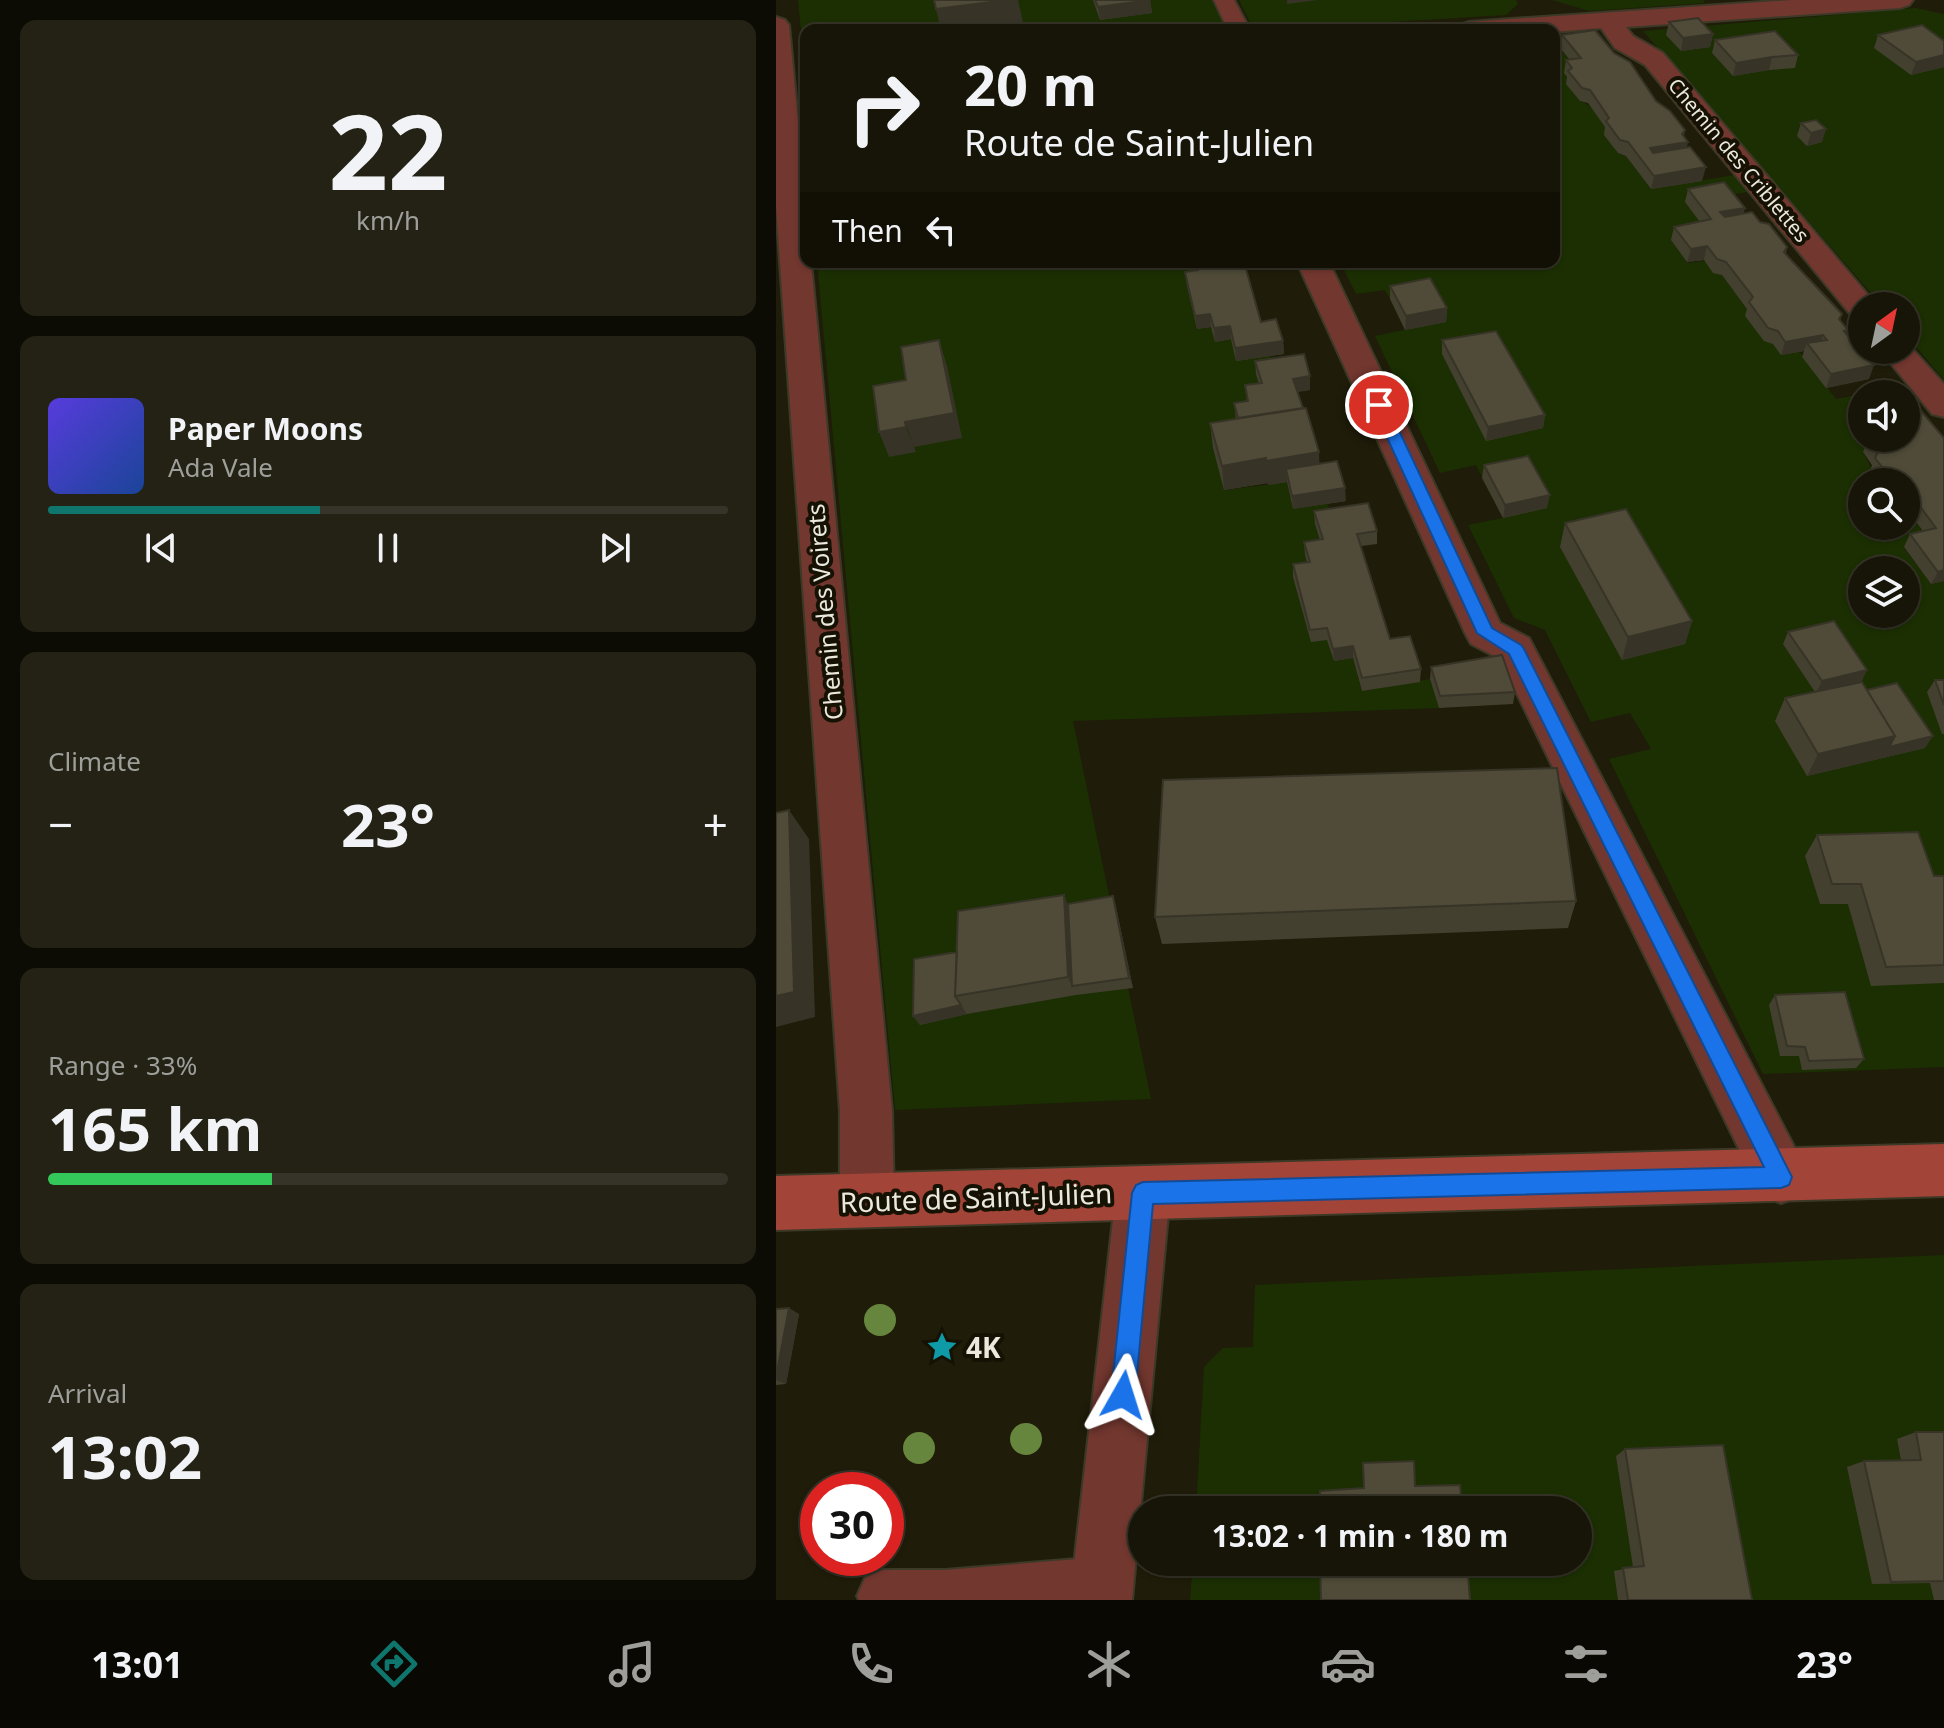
<!DOCTYPE html>
<html lang="en">
<head>
<meta charset="utf-8">
<style>
	:root { --surface:#171507; --page:#242215; --text:#f1f3f6; --muted:#9e9f9b; --line:#363428; --accent:#0f766e }
	body { margin:0; font-family:"Noto Sans",sans-serif; background:var(--page); color:var(--text); height:100vh; display:flex; flex-direction:column; font-size:30px; white-space:nowrap }
	* { box-sizing:border-box; margin:0 }
	p { font-size:26px; color:var(--muted) }
	.icon { flex:none; width:44px; height:44px; fill:none; stroke:currentColor; stroke-width:2; stroke-linecap:round; stroke-linejoin:round }
	.map { position:relative; flex:1; overflow:hidden }
	.side { display:flex; flex-direction:column; gap:20px; padding:20px; background:#0d0c04; width:776px }
	.side>* { flex:none }
	.top-card { position:absolute; left:24px; top:24px; width:760px; height:244px; border-radius:16px; box-shadow:0 2px 6px #0004,0 0 0 2px var(--line); background:#171507; color:var(--text); overflow:hidden }
	.needle { width:52px; rotate:33deg }
	.controls { position:absolute; left:1072px; top:292px; display:grid; gap:16px }
	.controls a { display:grid; place-items:center; width:72px; height:72px; border-radius:50%; background:var(--surface); box-shadow:0 2px 6px #0004,0 0 0 2px var(--line); font-size:40px }
	.speed { position:absolute; left:24px; top:1472px; display:flex; gap:16px; font-size:40px; font-weight:700; text-align:center }
	.speed>* { display:grid; place-content:center; width:104px; height:104px; border-radius:50%; background:var(--surface); box-shadow:0 2px 6px #0004,0 0 0 2px var(--line); line-height:1 }
	.speed .limit { border:12px solid #d22; background:#fff; color:#111 }
	.pin { position:absolute; display:grid; place-items:center; width:68px; height:68px; color:#fff; margin:-34px; border:4px solid #fff; border-radius:50%; box-shadow:0 2px 8px #0007 }
	.me { position:absolute; width:88px; margin:-44px; rotate:6deg; stroke-linejoin:round; filter:drop-shadow(0 0 6px #0008) }
	.turn { display:flex; align-items:center; gap:28px; height:168px; padding:0 32px; font-size:36px }
	.turn .icon { width:104px; height:104px; stroke-width:2.5 }
	.turn b { display:block; font-size:56px; line-height:68px }
	.then { display:flex; align-items:center; height:76px; padding:0 32px; background:#0003; gap:16px; font-size:30px }
	.big { font-size:60px; font-weight:700; line-height:1.1 }
	.side .tile { flex:1; display:flex; flex-direction:column; justify-content:center; gap:12px; min-width:0; padding:0 28px; border-radius:16px; background:var(--page) }
	.side .dial { align-items:center; gap:0 }
	.dial b { font-size:104px; line-height:1 }
	.song { display:flex; align-items:center; gap:24px }
	.cover { width:96px; height:96px; border-radius:12px; background:linear-gradient(135deg,hsl(250 70% 55%),hsl(220 70% 35%)) }
	.played { height:8px; border-radius:4px; background:linear-gradient(90deg,var(--accent) 40%,var(--line) 40%) }
	.keys { display:flex; justify-content:space-around; direction:ltr }
	.heat { display:flex; justify-content:space-between; align-items:center; font-size:44px; direction:ltr }
	.charge { height:12px; border-radius:6px; background:linear-gradient(90deg,#34c759 33%,var(--line) 0) }
	.trip { position:absolute; left:352px; top:1496px; width:464px; height:80px; border-radius:40px; background:var(--surface); box-shadow:0 2px 6px #0004,0 0 0 2px var(--line); font-weight:700; line-height:80px; text-align:center }
	.tabs { display:flex; height:128px; justify-content:space-around; align-items:center; background:#090803; color:var(--muted) }
	.tabs .icon { width:56px; height:56px }
	.tabs .active { color:var(--accent) }
	.tabs b { font-size:36px; color:var(--text) }
	main { display:flex; flex:1; min-height:0 }
	.map>svg:first-child { display:block }
	.green { fill:#1b2f03; fill-rule:evenodd }
	.lines { fill:none; stroke-linecap:round; stroke-linejoin:round }
	.service-casing { stroke:#3c3927; stroke-width:4 }
	.minor-casing { stroke:#3c3927; stroke-width:4 }
	.secondary-casing { stroke:#3c3927; stroke-width:4 }
	.service { fill:#72372f; fill-rule:evenodd }
	.minor { fill:#72372f; fill-rule:evenodd }
	.secondary { fill:#a34438; fill-rule:evenodd }
	.tree { fill:#66853d }
	.wall { fill:#444030 }
	.shaded-wall { fill:#373427 }
	.building { fill:#4f4b38; stroke:#373427; stroke-width:2 }
	.route { fill:#1a73e8; stroke:#114b97; stroke-width:2 }
	.labels { text-anchor:middle; dominant-baseline:central; stroke-width:8; stroke-linejoin:round; paint-order:stroke }
	.far-street-label { font-size:20px; fill:#ebe9dd; stroke:#161203 }
	.street-label { font-size:24px; fill:#ebe9dd; stroke:#161203 }
	.near-street-label { font-size:28px; fill:#ebe9dd; stroke:#161203 }
	.near-poi-label { font-size:28px; font-weight:bold; fill:#ebe9dd; stroke:#161203; text-anchor:start }
</style>
</head>
<body>
<main>
<section class="side">
<div class="tile dial"><b>22</b><p>km/h</p></div>
<div class="tile">
<div class="song"><i class="cover"></i><div><b>Paper Moons</b><p>Ada Vale</p></div></div>
<div class="played"></div>
<div class="keys"><svg class="icon" aria-label="previous" viewBox="0 0 24 24"><path d="M18 5L8 12l10 7zM5 5v14"/></svg><svg class="icon" aria-label="pause" viewBox="0 0 24 24"><path d="M8 5v14M16 5v14"/></svg><svg class="icon" aria-label="next" viewBox="0 0 24 24"><path d="M6 5l10 7-10 7zM19 5v14"/></svg></div>
</div>
<div class="tile"><p>Climate</p>
<div class="heat"><a>−</a><b class="big">23°</b><a>+</a></div>
</div>
<div class="tile"><p>Range · 33%</p><b class="big">165 km</b><div class="charge"></div></div>
<div class="tile"><p>Arrival</p><b class="big">13:02</b></div>
</section>
<div class="map">
<svg width="1168" height="1600" viewBox="0 0 1168 1600">
	<rect width="100%" height="100%" fill="#1f1c09"/>
	<!-- green -->
	<path class="green" d="M22,0H438L452,28L30,30V50L27,51Z
		M463,0H740L742,4L730,15L483,30L476,27Z
		M776,0H927L929,3L813,11Z
		M1140,8L1168,14V380L1130,335V306H1106L867,31Z
		M778,48H784L803,71L789,74L804,101C823,106 834,137 842,153L850,156L875,189L958,175L972,192L945,196L932,233L896,241L912,263L929,261L946,275L973,311L1002,324L1060,399L1086,394V438H1097L1087,452L1102,482H1086V526H1130V509L1154,541L1128,548L1155,584L1168,581V1067L987,1074L833,759L875,749L854,713L815,722L769,630L738,618L692,525L727,518L700,465L664,473L599,336L670,321L614,299L609,290L580,294L564,262H778ZM1086,570H1130V614H1086Z
		M41,262H434L421,329L435,327L495,356L499,371L474,415L449,490L511,482L517,509L552,504C557,520 549,537 548,554C547,588 548,628 558,661L577,658L586,691L654,679L663,708L297,721L375,1099L119,1110Z
		M1168,1255V1600H414L417,1562H802V1510H420L428,1367L447,1348L477,1347L479,1285Z"/>
	<g class="lines">
		<!-- service casing -->
		<g class="service-casing">
			<path id="service" d="M438,0H458L474,30H452Z
				M326,1557L344,1565L352,1583L345,1600H83L81,1596L89,1578L107,1570H169Z"/>
		</g>
		<!-- minor casing -->
		<g class="minor-casing">
			<path id="minor" d="M1015,0H1137L1133,5L1124,8L850,27L857,36L887,53L1097,301L1101,306H1086V318L1075,315L869,65L839,48L825,28L778,32L680,30L684,25L693,22Z
				M0,17L9,20L13,25L30,206V262H35L116,1111L118,1200L110,1219L91,1227L72,1219L64,1200V1111L0,206Z
				M521,262H553L724,623L753,638L1024,1158L1031,1177L1024,1196L1005,1203L986,1196L724,659L695,644L689,633Z
				M1130,342L1168,384V417L1156,414L1104,350H1130Z
				M367,1166L386,1174L394,1193L356,1600H294L340,1193L348,1174Z"/>
		</g>
		<!-- secondary casing -->
		<g class="secondary-casing">
			<path id="secondary" d="M1168,1144V1196L0,1230V1176Z"/>
		</g>
		<!-- service -->
		<use href="#service" class="service"/>
		<!-- minor -->
		<use href="#minor" class="minor"/>
		<!-- secondary -->
		<use href="#secondary" class="secondary"/>
	</g>
	<!-- trees -->
	<g class="tree">
		<circle cx="104" cy="1320" r="16"/>
		<circle cx="250" cy="1439" r="16"/>
		<circle cx="143" cy="1448" r="16"/>
	</g>
	<!-- wall -->
	<path class="wall" d="M317,0H374L376,13L324,20Z
		M893,22L937,34L934,47L905,51L890,35Z
		M786,35L838,53L880,101L909,130L908,136L911,147L926,181L875,189L850,156L842,153L828,135L829,127L812,103L804,101L790,84L791,77L788,73L790,60H794L784,48Z
		M1102,35L1168,55V67L1135,75L1098,48Z
		M939,40L1022,55L1019,68L993,70L957,76L936,53Z
		M1025,123L1046,142L1031,146L1021,136Z
		M912,189L969,208L967,214L984,222L1011,247L1010,253L1016,261L1066,314L1064,320L1072,330L1071,334L1093,379L1050,388L1026,357L1028,351L1005,355L997,344L988,341L969,316L971,309L946,275L937,273L928,260L911,262L895,240L898,227L924,222L909,202Z
		M420,262H480L469,264L485,322L507,341L508,354L460,361L455,339L439,342L435,327L421,329L411,286L409,272L421,270Z
		M614,286L671,308L670,322L629,330L614,299Z
		M666,340L769,415L767,428L710,441L666,354Z
		M479,361L534,390L521,392L543,464L570,501L517,509L511,482L492,485V483L448,490L437,448L434,423L460,419L458,403L471,402L469,385L483,384L480,374Z
		M1124,386L1168,438V581L1155,584L1128,547L1134,534L1147,531L1130,509V482H1102L1094,471L1096,465L1087,452L1092,439L1130,438V394H1086V424L1074,408L1079,394Z
		M708,465L771,508L727,518L706,478Z
		M538,511L601,531V544L585,546L614,639L645,669L644,682L586,691L577,658L558,661L551,640L535,642L517,577V564L531,562L529,555L528,542L544,540L539,524Z
		M789,523L916,621L909,644L846,660L784,547Z
		M1012,632L1085,682L1091,690L1149,748L1031,776L999,721L1009,698L1039,692L1007,644Z
		M655,667L739,692L737,704L663,708L654,679Z
		M1159,680H1168V734H1166L1151,692Z
		M1041,835L1158,876H1168V983L1095,986L1072,904H1044L1029,856Z
		M800,901L792,928L386,944L379,917Z
		M292,904L340,907L357,988L300,995L191,1014L144,1025L137,1016Z
		M999,995L1088,1059L1080,1068L1026,1070L1023,1056H1004L993,1005Z
		M0,1309L23,1314L10,1384L0,1385Z
		M1140,1432H1168V1600H1158L1154,1583L1096,1584L1071,1467L1088,1461L1125,1460L1121,1439Z
		M849,1449L976,1600H842L838,1571L857,1567L840,1456Z"/>
	<!-- shaded-wall -->
	<path class="shaded-wall" d="M231,0H242L247,23L192,30H165L160,9Z
		M374,0L376,13L324,20L322,7Z
		M511,0H542L511,4Z
		M937,34L934,47L905,51L907,38Z
		M1168,55V67L1135,75L1140,62Z
		M996,57L993,70L957,76L960,63Z
		M1050,129L1046,142L1031,146L1035,133Z
		M909,130L906,143L912,142L909,155L871,161L874,148L906,134Z
		M930,167L926,181L875,189L878,176Z
		M969,208L965,221L941,225L944,212Z
		M931,246L928,260L911,262L915,249Z
		M634,262H661L634,267Z
		M671,308L670,322L629,330L630,316Z
		M434,314L435,327L421,329L419,316Z
		M454,326L455,339L439,342L438,328Z
		M1047,335L1043,348L1031,343L1028,351L1005,355L1009,342Z
		M163,340L171,366L186,438L138,447L129,422Z
		M507,341L508,354L460,361L459,348Z
		M1098,365L1093,379L1050,388L1055,374Z
		M534,376V390L518,392L517,379Z
		M769,415L767,428L710,441L712,427Z
		M130,427L140,452L113,457L103,432Z
		M543,452L544,477L510,469L511,482L492,485L490,461Z
		M490,458L492,483L448,490L446,466Z
		M569,488L570,501L517,509L516,496Z
		M774,495L771,508L727,518L729,505Z
		M1168,570V581L1155,584L1162,572Z
		M916,621L909,644L846,660L852,637Z
		M577,646V658L558,661L557,649Z
		M1091,670L1085,683L1040,693L1046,681Z
		M1119,736H1157L1149,748L1031,776L1042,754Z
		M13,810L33,839L39,1017L0,1027V996Z
		M288,895L296,915V986L292,977Z
		M337,896L340,907L357,988L353,978Z
		M185,1005L191,1014L144,1025L137,1016Z
		M13,1308L23,1314L10,1384L0,1380Z"/>
	<!-- building -->
	<path class="building" d="M158,0H231L160,9Z
		M319,0H374L322,7Z
		M922,18L937,34L907,38L893,22Z
		M1146,25L1168,41V55L1140,62L1102,35Z
		M819,30L838,53L854,62L880,101L894,111L909,130L906,134L912,142L874,148L877,153L914,147L930,167L878,176L852,142L844,140L830,121L833,118L814,90L806,88L792,71L796,68L790,60L805,58L786,35Z
		M999,31L1022,55L996,57L960,63L939,40Z
		M1040,120L1050,129L1035,133L1025,123Z
		M948,182L969,208L944,212L949,217L976,212L984,222L993,224L1011,247L1008,252L1016,261L1066,314L1063,319L1072,330L1068,331L1098,365L1055,374L1031,343L1051,340L1047,335L1009,342L1002,331L992,328L973,302L977,297L950,262L941,259L931,246L915,249L898,227L935,219L912,189Z
		M420,262H468L485,322L500,319L507,341L459,348L454,326L438,328L434,314L419,316L409,272L422,270Z
		M654,278L671,308L630,316L614,286Z
		M720,331L769,415L712,427L666,340Z
		M163,340L178,413L129,422L130,427L103,432L97,386L130,380L125,347Z
		M528,354L534,376L517,379L527,408L462,418L458,403L472,401L469,385L486,383L479,361Z
		M1124,386L1168,438V570L1162,572L1134,534L1160,528L1134,493L1130,491V482H1118L1099,458L1102,452L1092,439L1130,438V394H1086V403L1079,394Z
		M530,408L543,452L490,461V458L446,466L434,423Z
		M752,456L774,495L729,505L708,465Z
		M561,461L569,488L516,496L510,469Z
		M592,503L601,531L581,534L614,639L634,636L645,669L586,678L577,646L557,649L551,628L534,630L517,564L534,562L528,542L547,539L538,511Z
		M850,509L916,621L852,637L789,523Z
		M1058,621L1091,670L1046,681L1012,632Z
		M726,655L739,692L664,696L655,667Z
		M1159,680H1168V705Z
		M1086,682L1119,736L1042,754L1009,698Z
		M1121,683L1157,736L1113,747L1119,736L1091,690Z
		M781,768L800,901L379,917L387,780Z
		M13,810L18,992L0,996V813Z
		M1142,832L1158,876H1168V965L1110,967L1085,884H1056L1041,835Z
		M288,895L292,977L179,996L182,911Z
		M337,896L353,978L296,986L292,904Z
		M181,952L179,996L185,1005L137,1016L138,959Z
		M1069,992L1088,1059L1033,1061L1029,1047L1011,1046L999,995Z
		M13,1308L0,1377V1309Z
		M1140,1432H1168V1581L1115,1582L1088,1461L1145,1460Z
		M947,1445L976,1600H852L847,1568L868,1566L849,1449Z
		M638,1461L639,1486L684,1485L686,1510H544V1491L588,1488L587,1463Z
		M544,1562H691L694,1600H545Z"/>
	<!-- route -->
	<path class="route" d="M603,400L611,405L716,628L745,645L748,649L1016,1177L1013,1185L1005,1188L377,1204L359,1395L355,1403L347,1407L338,1403L335,1395L356,1193L360,1185L367,1182L988,1167L733,654L701,633L596,405Z"/>
	<!-- icons -->
	<defs>
		<g id="sight-bare" transform="scale(2.4)"><path d="M0-6L1.8-2.2L6-1.7L2.9 1.2L3.7 5.4L0 3.3L-3.7 5.4L-2.9 1.2L-6-1.7L-1.8-2.2Z" fill="#0f9aa8" stroke="#161203" stroke-width="2.5" paint-order="stroke"/></g>
	</defs>
	<g fill-rule="evenodd">
		<use href="#sight-bare" x="166" y="1347"/>
	</g>
	<g class="labels">
		<!-- far-street labels -->
		<g class="far-street-label">
			<text transform="translate(963 160) rotate(50)">Chemin des Criblettes</text>
		</g>
		<!-- street labels -->
		<g class="street-label">
			<text transform="translate(48 612) rotate(-95)">Chemin des Voirets</text>
		</g>
		<!-- near-street labels -->
		<g class="near-street-label">
			<text transform="translate(200 1197) rotate(-2)">Route de Saint-Julien</text>
		</g>
		<!-- near-poi labels -->
		<g class="near-poi-label">
			<text x="190" y="1347">4K</text>
		</g>
	</g>
</svg>
<div class="controls">
<a><svg class="needle" viewBox="-14 -14 28 28"><path d="M0-13l5 13h-10z" fill="#e53935"/><path d="M0 13l5-13h-10z" fill="#9e9f9b"/></svg></a>
<a><svg class="icon" aria-label="sound" viewBox="0 0 24 24"><path d="M4 9h4l5-4v14l-5-4H4zM17 9q2 3 0 6"/></svg></a>
<a><svg class="icon" aria-label="search" viewBox="0 0 24 24"><circle cx="10" cy="10" r="6"/><path d="M15 15l6 6"/></svg></a>
<a><svg class="icon" aria-label="layers" viewBox="0 0 24 24"><path d="M12 4l9 5-9 5-9-5zM3 14l9 5 9-5"/></svg></a>
</div>
<div class="speed"><div class="limit">30</div></div>
<div class="pin" style="left:603px;top:405px;background:#d93025"><svg class="icon" aria-label="arrive" viewBox="0 0 24 24"><path d="M6 21V4h12l-3 4 3 4H6"/></svg></div>
<svg class="me" style="left:347px;top:1395px" viewBox="-20 -20 40 40"><path d="M0-17L14 15 0 8-14 15z" fill="#1a73e8" stroke="#fff" stroke-width="4"/></svg>
<div class="trip">13:02 · 1 min · 180 m</div>
<div class="top-card">
<div class="turn"><svg class="icon" aria-label="right" viewBox="0 0 24 24"><path d="M7 20v-9h11M14 6l5 5-5 5"/></svg><div><b>20 m</b>Route de Saint-Julien</div></div>
<div class="then">Then<svg class="icon" aria-label="left" viewBox="0 0 24 24"><path d="M17 20v-9H6M10 6l-5 5 5 5"/></svg></div>
</div>
</div>
</main>
<nav class="tabs">
<b>13:01</b>
<svg class="icon active" aria-label="directions" viewBox="0 0 24 24"><path d="M12 3l9 9-9 9-9-9zM9 14v-3h6M13 9l2 2-2 2"/></svg>
<svg class="icon" aria-label="music" viewBox="0 0 24 24"><path d="M9 18V5l10-2v13"/><circle cx="6" cy="18" r="3"/><circle cx="16" cy="16" r="3"/></svg>
<svg class="icon" aria-label="phone" viewBox="0 0 24 24"><path d="M5 4h4l2 5-3 2q2 4 5 5l2-3 5 2v4C11 20 4 13 5 4z"/></svg>
<svg class="icon" aria-label="climate" viewBox="0 0 24 24"><path d="M12 3v18M4 7l16 10M4 17L20 7"/></svg>
<svg class="icon" aria-label="car" viewBox="0 0 24 24"><path d="M5 17H2v-5l4-1 3-4h7l3 4 3 1v5h-3M9 17h6M6 11h13"/><circle cx="7" cy="17" r="2"/><circle cx="17" cy="17" r="2"/></svg>
<svg class="icon" aria-label="filters" viewBox="0 0 24 24"><path d="M4 7h16M4 17h16"/><circle cx="9" cy="7" r="2"/><circle cx="15" cy="17" r="2"/></svg>
<b>23°</b>
</nav>
</body>
</html>
